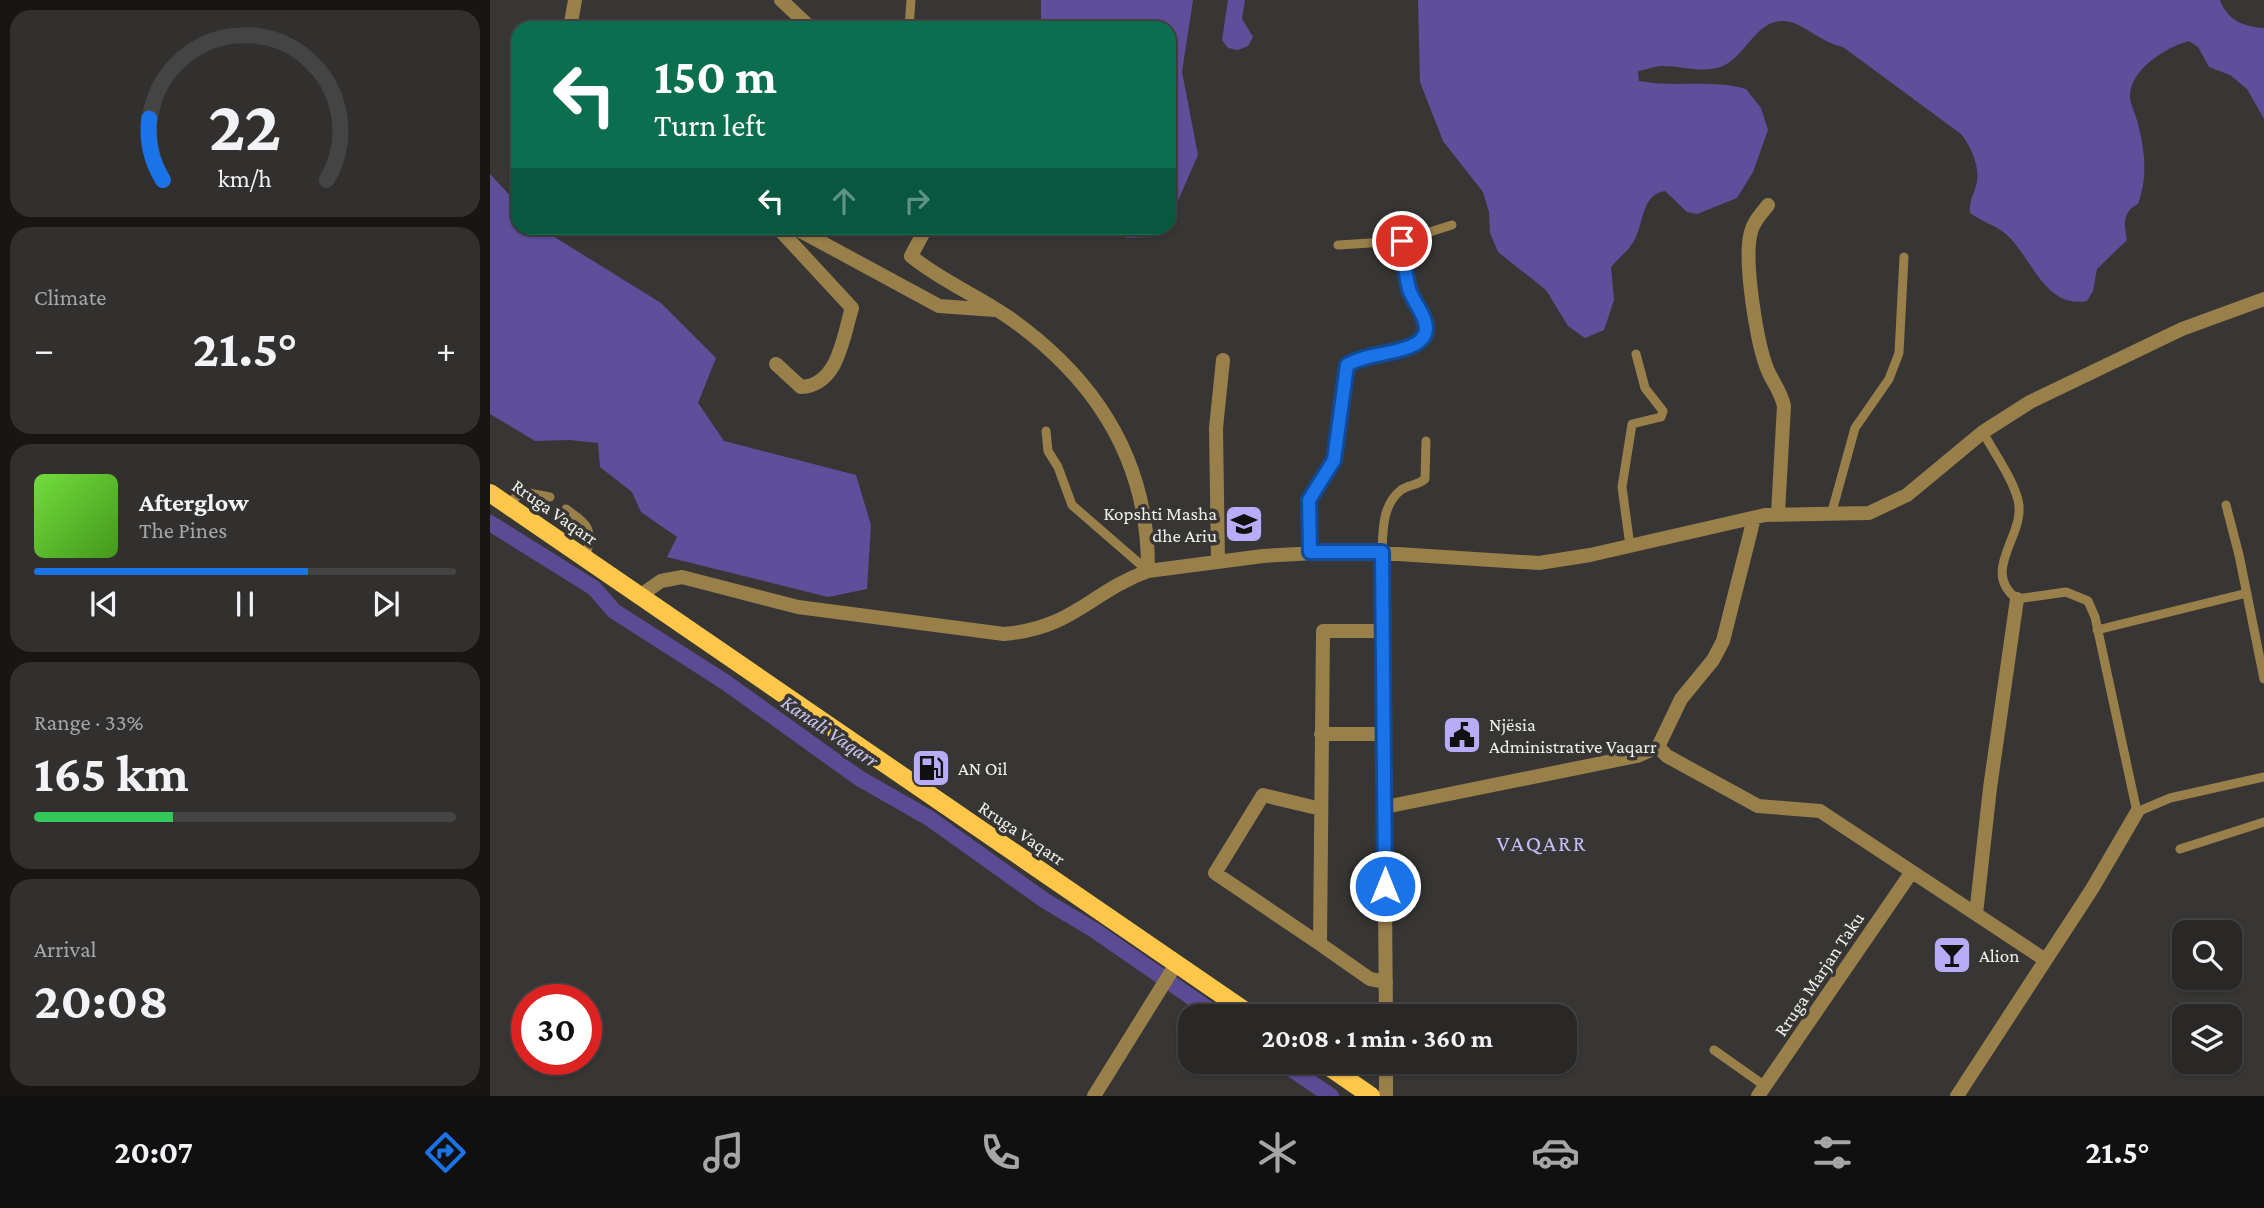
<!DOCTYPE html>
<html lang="en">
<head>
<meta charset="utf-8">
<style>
	:root { --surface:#292827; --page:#31302f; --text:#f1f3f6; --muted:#a5a6a7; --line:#454444; --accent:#1a73e8 }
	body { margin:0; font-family:"Crimson Pro",serif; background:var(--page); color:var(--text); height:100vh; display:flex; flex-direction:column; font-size:26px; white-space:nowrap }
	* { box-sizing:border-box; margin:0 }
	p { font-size:23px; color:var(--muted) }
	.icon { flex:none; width:38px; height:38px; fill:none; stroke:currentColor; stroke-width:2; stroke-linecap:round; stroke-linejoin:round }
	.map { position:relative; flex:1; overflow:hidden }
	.sheet { display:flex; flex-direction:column; gap:10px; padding:10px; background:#171615; width:490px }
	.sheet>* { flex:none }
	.hud { position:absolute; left:21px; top:21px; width:665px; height:214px; border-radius:21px; box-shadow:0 2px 5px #0004,0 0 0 2px var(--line); background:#0b6e4f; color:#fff; overflow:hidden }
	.fabs { position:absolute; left:1682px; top:920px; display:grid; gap:14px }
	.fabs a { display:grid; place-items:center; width:70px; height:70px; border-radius:14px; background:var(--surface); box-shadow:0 2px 5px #0004,0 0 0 2px var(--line); font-size:35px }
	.speed { position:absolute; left:21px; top:984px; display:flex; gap:14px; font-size:35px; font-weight:700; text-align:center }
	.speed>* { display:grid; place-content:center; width:91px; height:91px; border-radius:50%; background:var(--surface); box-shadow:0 2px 5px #0004,0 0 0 2px var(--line); line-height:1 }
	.speed .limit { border:10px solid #d22; background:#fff; color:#111 }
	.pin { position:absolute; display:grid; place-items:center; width:60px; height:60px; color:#fff; margin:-30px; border:4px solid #fff; border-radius:50%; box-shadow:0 2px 7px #0007 }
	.me { position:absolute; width:77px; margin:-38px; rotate:0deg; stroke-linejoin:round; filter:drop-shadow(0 0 5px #0008) }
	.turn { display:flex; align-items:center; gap:24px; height:147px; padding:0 28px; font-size:32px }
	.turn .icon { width:91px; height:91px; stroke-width:2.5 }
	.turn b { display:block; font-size:49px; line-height:60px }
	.lanes { display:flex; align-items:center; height:66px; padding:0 28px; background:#0003; justify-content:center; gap:35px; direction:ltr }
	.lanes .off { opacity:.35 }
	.big { font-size:52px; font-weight:700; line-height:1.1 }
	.sheet .widget { flex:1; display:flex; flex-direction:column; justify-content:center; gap:10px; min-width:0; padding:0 24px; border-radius:21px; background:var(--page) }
	.sheet .dial { align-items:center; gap:0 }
	.dial svg { height:182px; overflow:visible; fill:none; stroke:var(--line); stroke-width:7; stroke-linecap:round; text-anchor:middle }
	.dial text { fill:var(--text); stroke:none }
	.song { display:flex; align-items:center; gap:21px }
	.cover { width:84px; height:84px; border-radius:10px; background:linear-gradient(135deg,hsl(100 70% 55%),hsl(100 70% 35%)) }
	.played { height:7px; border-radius:4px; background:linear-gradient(90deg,var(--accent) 65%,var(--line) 65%) }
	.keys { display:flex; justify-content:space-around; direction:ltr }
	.heat { display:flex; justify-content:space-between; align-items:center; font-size:38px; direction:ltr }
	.charge { height:10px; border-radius:5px; background:linear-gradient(90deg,#34c759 33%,var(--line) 0) }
	.trip { position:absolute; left:688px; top:1004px; width:399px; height:70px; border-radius:21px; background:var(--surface); box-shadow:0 2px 5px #0004,0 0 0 2px var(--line); font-weight:700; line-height:70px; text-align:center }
	.dock { display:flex; height:112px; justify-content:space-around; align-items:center; background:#101010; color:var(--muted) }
	.dock .icon { width:49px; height:49px }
	.dock .current { color:var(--accent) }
	.dock b { font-size:32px; color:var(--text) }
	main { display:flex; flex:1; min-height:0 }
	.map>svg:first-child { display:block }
	.forest { fill:#5f4f9a }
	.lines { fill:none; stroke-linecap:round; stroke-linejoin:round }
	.canal { stroke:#5b4b95; stroke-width:16 }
	.service { stroke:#997f49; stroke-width:9 }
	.minor { stroke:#997f49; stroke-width:14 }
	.primary { stroke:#fec749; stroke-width:18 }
	.route-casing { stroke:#114b97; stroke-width:18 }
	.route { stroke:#1a73e8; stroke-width:12 }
	.labels { text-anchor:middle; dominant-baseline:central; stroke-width:7; stroke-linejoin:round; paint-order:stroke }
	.street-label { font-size:19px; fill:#f0f0ee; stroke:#373634 }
	.poi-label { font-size:19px; fill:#f0f0ee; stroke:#373634; text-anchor:start }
	.water-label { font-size:21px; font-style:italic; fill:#cac4ef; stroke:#373634 }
	.quarter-label { font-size:23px; letter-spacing:2px; fill:#c4bcf5; stroke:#373634 }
</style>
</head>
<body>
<main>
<section class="sheet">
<div class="widget dial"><svg viewBox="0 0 100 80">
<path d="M14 69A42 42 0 1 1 86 69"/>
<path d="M14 69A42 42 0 0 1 8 42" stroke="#1a73e8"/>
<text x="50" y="56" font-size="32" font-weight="700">22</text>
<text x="50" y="72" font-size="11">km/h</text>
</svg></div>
<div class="widget"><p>Climate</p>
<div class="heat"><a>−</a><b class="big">21.5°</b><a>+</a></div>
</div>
<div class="widget">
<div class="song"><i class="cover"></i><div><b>Afterglow</b><p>The Pines</p></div></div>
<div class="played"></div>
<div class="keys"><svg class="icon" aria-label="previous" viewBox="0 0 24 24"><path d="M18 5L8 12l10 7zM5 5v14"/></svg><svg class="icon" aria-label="pause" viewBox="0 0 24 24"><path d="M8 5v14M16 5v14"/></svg><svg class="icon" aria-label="next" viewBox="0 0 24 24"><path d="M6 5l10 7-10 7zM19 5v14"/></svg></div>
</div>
<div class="widget"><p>Range · 33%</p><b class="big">165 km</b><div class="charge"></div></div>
<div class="widget"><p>Arrival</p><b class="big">20:08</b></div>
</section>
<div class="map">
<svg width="1774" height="1096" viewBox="0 0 1774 1096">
	<rect width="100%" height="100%" fill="#373634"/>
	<!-- forest -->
	<path class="forest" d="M551,0H703L692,72L708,155L679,221V28H551Z
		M738,0H755L752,19L763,37L758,46L748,50L738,48L732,40Z
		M928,0H1730C1737,20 1754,27 1774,28V119L1757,89L1740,75L1719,67L1708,47L1699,41C1677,46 1638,71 1640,98C1641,106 1646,115 1648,124C1655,151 1658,177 1648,204C1632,212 1634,224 1637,240L1607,269L1603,291L1597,301C1555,309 1542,258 1517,235C1506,225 1492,222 1480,213C1479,202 1483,196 1486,186C1491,169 1482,148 1471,134L1353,47C1329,42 1313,22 1294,21C1268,19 1256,54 1235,65C1214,75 1191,65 1170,66C1163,67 1155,70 1148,71L1149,81C1185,88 1222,79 1256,89L1271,108L1278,130L1263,172L1247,198L1207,214L1197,212L1175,191C1151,195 1154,223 1144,241C1138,251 1129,258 1121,267L1124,300L1114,330L1095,338L1078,326L1056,290L1008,252L1000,233L999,212L993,192L953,141L930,82Z
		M0,174L28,204V228H50L171,303L226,358L208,403L234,441L366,475L381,525L377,589L338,597L177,557L187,537L151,512L142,492L110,467L108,443L80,440L45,441L0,414Z
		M627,228H673L659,237L637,238Z"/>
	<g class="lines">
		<!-- canal -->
		<path class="canal" d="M0,523L104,588L124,611L235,682L369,778L439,818L554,900L604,930L730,1017
			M791,1062L841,1096"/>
		<!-- service -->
		<path class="service" d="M419,28L421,0
			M848,245L911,241L962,225
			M556,431L558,451L568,467L582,505L658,571
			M1493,432C1504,453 1522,477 1528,500C1537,535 1489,570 1527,599L1576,592L1598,601L1605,617L1647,812L1680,798L1774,777
			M16,504L34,492L60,497
			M1736,505L1749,555L1774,679
			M76,509C101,527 102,528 96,558
			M1341,515L1365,428L1399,379L1409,353L1414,257
			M1140,546L1132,487L1142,424L1171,417L1173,411L1155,388L1146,354
			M892,552C893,530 892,505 911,490C918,485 928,485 935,479L936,441
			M1607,630L1757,593
			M1690,849L1774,822
			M1224,1050L1275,1086"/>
		<!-- minor -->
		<path class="minor" d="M291,0L321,28
			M80,28L85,0
			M1278,205C1272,213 1263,222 1261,232C1253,259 1267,345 1278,371C1284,384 1291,392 1294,406L1288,513
			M305,228L449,306L505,310
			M436,228L421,256C451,281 489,296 521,319C608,381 659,463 658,571
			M286,364L311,387C349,385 353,336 362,308L288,228
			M820,552L819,500L844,460L857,365C876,354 898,355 919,347C954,333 925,308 919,289C915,273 914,257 911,241
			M892,552L896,1017
			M728,562L726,428L733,360
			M148,597L171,581L192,577L308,607L514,634C584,628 600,592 658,571L773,556L861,551L1049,563L1100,555L1275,515L1379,513L1417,495L1493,432L1540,402L1692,329L1774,299
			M893,631H833L830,944L880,979L896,982
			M831,734H894
			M1168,747L1177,756L1268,806L1330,811L1554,959
			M895,807L1147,756L1168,747L1191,699L1223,660L1233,641L1264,518
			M1486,914L1500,788L1527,599
			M830,944L725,873L773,795L831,809
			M896,1062V1096
			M604,1096L686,964
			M1268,1096L1421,873
			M1467,1096L1602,889L1647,812"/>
		<!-- primary -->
		<path class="primary" d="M0,493L764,1017
			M832,1062L881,1096"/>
	</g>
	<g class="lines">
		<!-- route casing -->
		<g class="route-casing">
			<path id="route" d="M895,886L892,552H820L819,500L844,460L857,365C876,354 898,355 919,347C954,333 925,308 919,289C915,274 914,257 912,241"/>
		</g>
		<!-- route -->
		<use href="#route" class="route"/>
	</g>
	<!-- icons -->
	<defs>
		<g id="school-square" transform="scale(2.0125)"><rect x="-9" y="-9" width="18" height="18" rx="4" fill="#b8abf7" stroke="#373634"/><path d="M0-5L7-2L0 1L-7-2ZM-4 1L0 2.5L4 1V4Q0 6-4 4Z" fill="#111"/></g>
		<g id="civic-square" transform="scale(2.0125)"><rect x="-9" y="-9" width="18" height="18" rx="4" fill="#b8abf7" stroke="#373634"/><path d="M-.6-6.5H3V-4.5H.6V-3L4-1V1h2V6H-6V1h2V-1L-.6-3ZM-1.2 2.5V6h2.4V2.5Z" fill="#111"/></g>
		<g id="fuel-square" transform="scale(2.0125)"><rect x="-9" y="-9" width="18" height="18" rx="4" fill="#b8abf7" stroke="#373634"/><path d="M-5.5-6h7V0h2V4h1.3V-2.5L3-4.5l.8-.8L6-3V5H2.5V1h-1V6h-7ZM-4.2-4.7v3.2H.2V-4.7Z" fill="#111"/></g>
		<g id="bar-square" transform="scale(2.0125)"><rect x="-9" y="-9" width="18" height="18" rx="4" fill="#b8abf7" stroke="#373634"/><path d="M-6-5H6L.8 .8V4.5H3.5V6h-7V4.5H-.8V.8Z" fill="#111"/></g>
	</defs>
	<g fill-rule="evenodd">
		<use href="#school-square" x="754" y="524"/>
		<use href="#civic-square" x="972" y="735"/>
		<use href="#fuel-square" x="441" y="768"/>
		<use href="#bar-square" x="1462" y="955"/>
	</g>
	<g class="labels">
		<!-- street labels -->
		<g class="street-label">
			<text transform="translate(65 512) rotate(35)">Rruga Vaqarr</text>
			<text transform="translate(532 833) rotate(34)">Rruga Vaqarr</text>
			<text transform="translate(1329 974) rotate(-56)">Rruga Marjan Taku</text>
		</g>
		<!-- poi labels -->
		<g class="poi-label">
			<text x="727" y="513" text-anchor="end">Kopshti Masha<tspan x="727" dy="22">dhe Ariu</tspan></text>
			<text x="999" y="724">Njësia<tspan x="999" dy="22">Administrative Vaqarr</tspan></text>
			<text x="468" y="768">AN Oil</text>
			<text x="1489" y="955">Alion</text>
		</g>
		<!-- water labels -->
		<g class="water-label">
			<text transform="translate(340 731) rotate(34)">Kanali Vaqarr</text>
		</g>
		<!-- quarter labels -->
		<g class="quarter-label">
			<text x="1052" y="843">VAQARR</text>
		</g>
	</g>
</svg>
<div class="fabs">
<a><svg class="icon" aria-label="search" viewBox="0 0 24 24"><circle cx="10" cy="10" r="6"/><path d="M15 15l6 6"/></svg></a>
<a><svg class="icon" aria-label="layers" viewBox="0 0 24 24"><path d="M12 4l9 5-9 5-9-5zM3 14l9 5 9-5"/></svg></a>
</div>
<div class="speed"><div class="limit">30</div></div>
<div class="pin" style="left:912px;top:241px;background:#d93025"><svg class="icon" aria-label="arrive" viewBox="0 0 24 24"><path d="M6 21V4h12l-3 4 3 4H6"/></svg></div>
<svg class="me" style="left:895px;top:886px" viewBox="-20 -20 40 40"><circle r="17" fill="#1a73e8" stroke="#fff" stroke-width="3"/><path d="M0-11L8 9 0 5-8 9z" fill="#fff"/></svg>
<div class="trip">20:08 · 1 min · 360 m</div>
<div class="hud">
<div class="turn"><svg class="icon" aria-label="left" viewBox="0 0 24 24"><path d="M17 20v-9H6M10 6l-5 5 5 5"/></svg><div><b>150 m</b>Turn left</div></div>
<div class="lanes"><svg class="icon" aria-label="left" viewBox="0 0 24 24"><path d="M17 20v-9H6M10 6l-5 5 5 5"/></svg><svg class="icon off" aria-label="ahead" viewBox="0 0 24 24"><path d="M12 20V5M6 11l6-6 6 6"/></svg><svg class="icon off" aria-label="right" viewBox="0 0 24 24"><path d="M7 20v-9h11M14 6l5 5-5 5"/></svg></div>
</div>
</div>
</main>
<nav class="dock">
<b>20:07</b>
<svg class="icon current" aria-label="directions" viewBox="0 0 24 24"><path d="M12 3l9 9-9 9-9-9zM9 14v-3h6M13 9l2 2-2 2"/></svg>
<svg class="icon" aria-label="music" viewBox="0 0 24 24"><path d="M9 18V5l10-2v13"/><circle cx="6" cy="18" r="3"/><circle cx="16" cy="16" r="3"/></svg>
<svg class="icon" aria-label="phone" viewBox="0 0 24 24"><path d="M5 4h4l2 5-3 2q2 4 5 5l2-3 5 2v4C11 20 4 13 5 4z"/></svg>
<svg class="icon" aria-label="climate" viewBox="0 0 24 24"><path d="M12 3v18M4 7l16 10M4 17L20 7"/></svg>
<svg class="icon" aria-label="car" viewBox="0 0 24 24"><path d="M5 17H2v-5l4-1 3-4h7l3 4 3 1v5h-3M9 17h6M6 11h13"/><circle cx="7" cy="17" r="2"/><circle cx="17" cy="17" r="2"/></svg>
<svg class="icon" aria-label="filters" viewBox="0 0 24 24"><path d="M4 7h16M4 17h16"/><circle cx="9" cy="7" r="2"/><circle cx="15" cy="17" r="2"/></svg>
<b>21.5°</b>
</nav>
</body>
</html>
